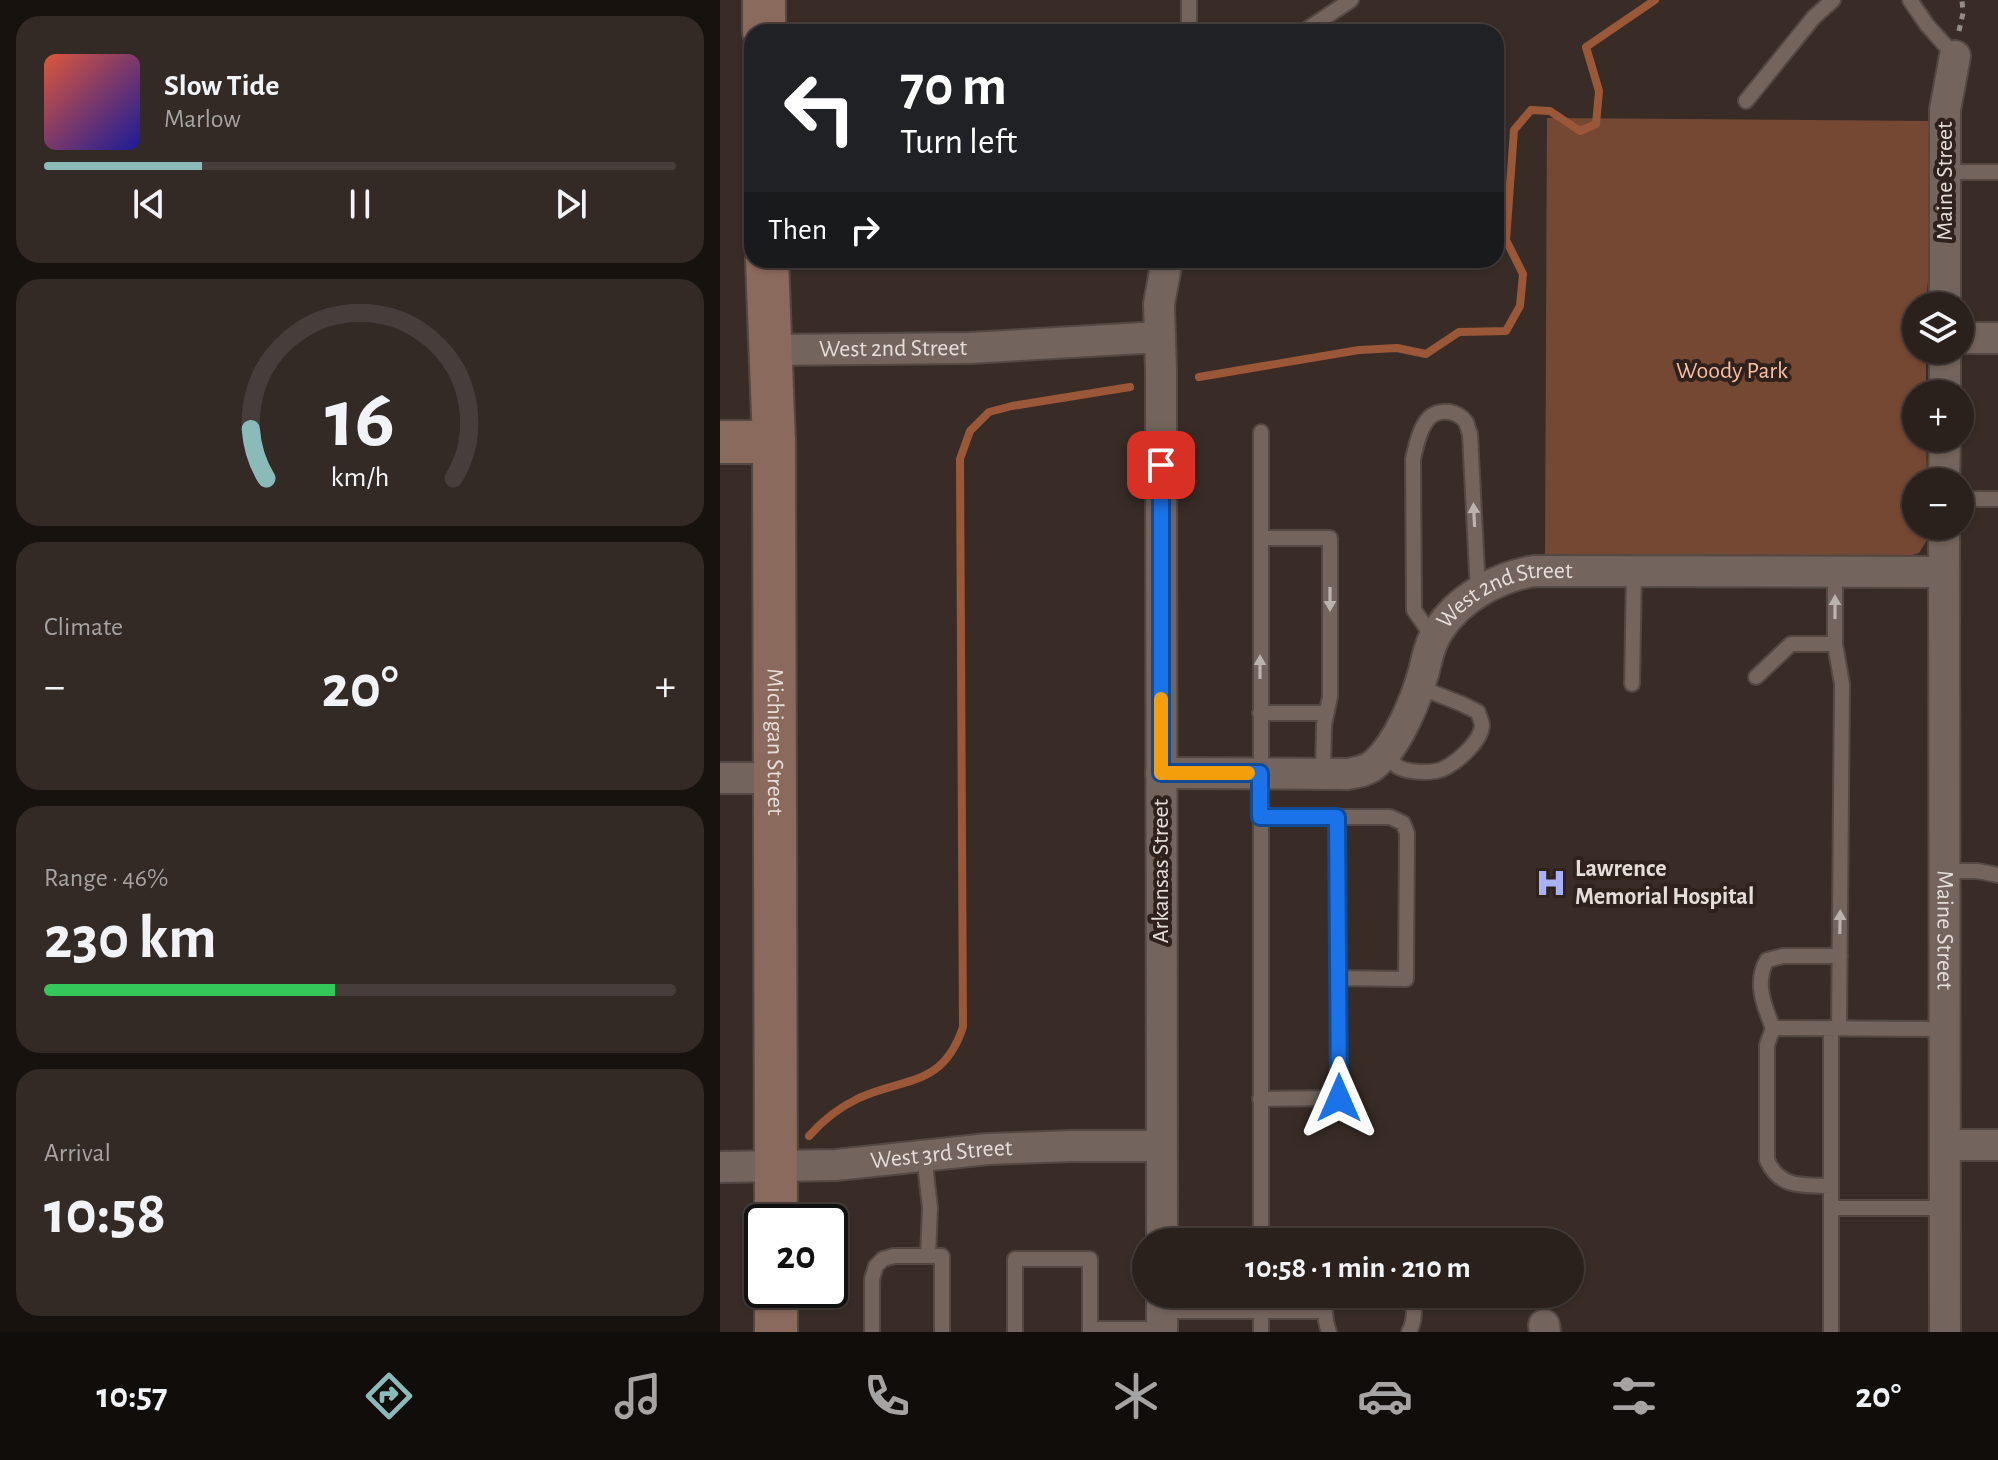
<!DOCTYPE html>
<html lang="en">
<head>
<meta charset="utf-8">
<style>
	:root { --surface:#2b211c; --page:#332925; --text:#f1f3f6; --muted:#a6a3a3; --line:#473e3b; --accent:#8bbbb9 }
	body { margin:0; font-family:"Alegreya Sans",sans-serif; background:var(--page); color:var(--text); height:100vh; display:flex; flex-direction:column; font-size:30px; white-space:nowrap }
	* { box-sizing:border-box; margin:0 }
	p { font-size:26px; color:var(--muted) }
	.icon { flex:none; width:44px; height:44px; fill:none; stroke:currentColor; stroke-width:2; stroke-linecap:round; stroke-linejoin:round }
	.map { position:relative; flex:1; overflow:hidden }
	.side { display:flex; flex-direction:column; gap:16px; padding:16px; background:#18120f; width:720px }
	.side>* { flex:none }
	.banner { position:absolute; left:24px; top:24px; width:760px; height:244px; border-radius:24px; box-shadow:0 2px 6px #0004,0 0 0 2px var(--line); background:#202124; color:#fff; overflow:hidden }
	.controls { position:absolute; left:1182px; top:292px; display:grid; gap:16px }
	.controls a { display:grid; place-items:center; width:72px; height:72px; border-radius:50%; background:var(--surface); box-shadow:0 2px 6px #0004,0 0 0 2px var(--line); font-size:40px }
	.speed { position:absolute; left:24px; top:1204px; display:flex; gap:16px; font-size:40px; font-weight:700; text-align:center }
	.speed>* { display:grid; place-content:center; width:104px; height:104px; border-radius:50%; background:var(--surface); box-shadow:0 2px 6px #0004,0 0 0 2px var(--line); line-height:1 }
	.speed .limit { border:4px solid #111; border-radius:12px; background:#fff; color:#111 }
	.pin { position:absolute; display:grid; place-items:center; width:68px; height:68px; color:#fff; margin:-34px; border-radius:16px; box-shadow:0 4px 12px #0006 }
	.me { position:absolute; width:88px; margin:-44px; rotate:0deg; stroke-linejoin:round; filter:drop-shadow(0 0 6px #0008) }
	.turn { display:flex; align-items:center; gap:28px; height:168px; padding:0 24px; font-size:36px }
	.turn .icon { width:104px; height:104px; stroke-width:2.5 }
	.turn b { display:block; font-size:56px; line-height:68px }
	.then { display:flex; align-items:center; height:76px; padding:0 24px; background:#0003; gap:16px; font-size:30px }
	.big { font-size:60px; font-weight:600; line-height:1.1 }
	.side .tile { flex:1; display:flex; flex-direction:column; justify-content:center; gap:12px; min-width:0; padding:0 28px; border-radius:24px; background:var(--page) }
	.side .dial { align-items:center; gap:0 }
	.dial svg { height:208px; overflow:visible; fill:none; stroke:var(--line); stroke-width:7; stroke-linecap:round; text-anchor:middle }
	.dial text { fill:var(--text); stroke:none }
	.song { display:flex; align-items:center; gap:24px }
	.cover { width:96px; height:96px; border-radius:12px; background:linear-gradient(135deg,hsl(10 70% 55%),hsl(240 70% 35%)) }
	.played { height:8px; border-radius:4px; background:linear-gradient(90deg,var(--accent) 25%,var(--line) 25%) }
	.keys { display:flex; justify-content:space-around; direction:ltr }
	.heat { display:flex; justify-content:space-between; align-items:center; font-size:44px; direction:ltr }
	.charge { height:12px; border-radius:6px; background:linear-gradient(90deg,#34c759 46%,var(--line) 0) }
	.trip { position:absolute; left:412px; top:1228px; width:452px; height:80px; border-radius:40px; background:var(--surface); box-shadow:0 2px 6px #0004,0 0 0 2px var(--line); font-weight:600; line-height:80px; text-align:center }
	.tab-bar { display:flex; height:128px; justify-content:space-around; align-items:center; background:#110d0b; color:var(--muted) }
	.tab-bar .icon { width:56px; height:56px }
	.tab-bar .selected { color:var(--accent) }
	.tab-bar b { font-size:36px; color:var(--text) }
	main { display:flex; flex:1; min-height:0 }
	.map>svg:first-child { display:block }
	.green { fill:#754834 }
	.lines { fill:none; stroke-linecap:round; stroke-linejoin:round }
	.stream { stroke:#9b5839; stroke-width:8 }
	.lane-casing { stroke:#534844; stroke-width:18 }
	.street-casing { stroke:#534844; stroke-width:34 }
	.secondary-casing { stroke:#534844; stroke-width:46 }
	.path { stroke:#958b86; stroke-width:5; stroke-dasharray:6 6; stroke-linecap:butt }
	.lane { stroke:#73645d; stroke-width:14 }
	.street { stroke:#73645d; stroke-width:30 }
	.secondary { stroke:#8a6a5c; stroke-width:42 }
	.oneway { fill:#bdb3ae }
	.route-casing { stroke:#114b97; stroke-width:20 }
	.route { stroke:#1a73e8; stroke-width:14 }
	.slow { stroke:#f59e0b; stroke-width:14 }
	.labels { text-anchor:middle; dominant-baseline:central; stroke-width:8; stroke-linejoin:round; paint-order:stroke }
	.street-label { font-size:24px; fill:#e5ddd9; stroke:#2f221d }
	.park-label { font-size:24px; fill:#f9bfa4; stroke:#2f221d }
	.poi-label { font-size:24px; font-weight:bold; fill:#e5ddd9; stroke:#2f221d; text-anchor:start }
</style>
</head>
<body>
<main>
<section class="side">
<div class="tile">
<div class="song"><i class="cover"></i><div><b>Slow Tide</b><p>Marlow</p></div></div>
<div class="played"></div>
<div class="keys"><svg class="icon" aria-label="previous" viewBox="0 0 24 24"><path d="M18 5L8 12l10 7zM5 5v14"/></svg><svg class="icon" aria-label="pause" viewBox="0 0 24 24"><path d="M8 5v14M16 5v14"/></svg><svg class="icon" aria-label="next" viewBox="0 0 24 24"><path d="M6 5l10 7-10 7zM19 5v14"/></svg></div>
</div>
<div class="tile dial"><svg viewBox="0 0 100 80">
<path d="M14 69A42 42 0 1 1 86 69"/>
<path d="M14 69A42 42 0 0 1 8 50" stroke="#8bbbb9"/>
<text x="50" y="56" font-size="32" font-weight="700">16</text>
<text x="50" y="72" font-size="11">km/h</text>
</svg></div>
<div class="tile"><p>Climate</p>
<div class="heat"><a>−</a><b class="big">20°</b><a>+</a></div>
</div>
<div class="tile"><p>Range · 46%</p><b class="big">230 km</b><div class="charge"></div></div>
<div class="tile"><p>Arrival</p><b class="big">10:58</b></div>
</section>
<div class="map">
<svg width="1278" height="1332" viewBox="0 0 1278 1332">
	<rect width="100%" height="100%" fill="#392c26"/>
	<!-- green -->
	<path class="green" d="M827,118L1210,121L1209,266L1206,306H1196V350H1206V394H1196V438H1206L1207,482H1196V526H1207V540L1199,553L1186,557L825,556Z"/>
	<g class="lines">
		<!-- stream -->
		<path class="stream" d="M479,377L639,350L677,348L706,354L739,332L786,331L800,306L803,274L786,240L794,130L811,110L830,111L860,131L876,124L879,91L866,47L935,0
			M89,1136C103,1120 120,1107 139,1098C186,1077 223,1087 243,1027L240,459L250,431L269,412L292,406L410,387"/>
		<!-- lane casing -->
		<g class="lane-casing">
			<path id="lane" d="M469,0V32
				M1190,0L1207,25L1235,56
				M583,32L631,0
				M1026,101L1094,17L1113,0
				M1225,172H1278
				M1240,499H1278
				M541,538V432
				M1115,572V644L1122,684L1119,1028
				M714,639L694,610L693,459C696,446 700,426 710,417C721,408 738,411 746,422C747,424 749,432 750,434L758,592
				M1036,677L1071,644H1115
				M912,684L914,572
				M540,713H606
				M665,754C669,758 674,764 678,767C687,772 705,773 716,771C732,768 762,742 762,724C762,723 758,713 758,712L742,704L699,687
				M540,817H670L683,823L687,833L686,979L618,978
				M1225,871H1257L1278,875
				M1053,1028L1225,1029
				M540,1099L619,1098L617,817
				M204,1155L210,1208L208,1256
				M1111,1186C1083,1185 1060,1189 1047,1160V1045L1053,1028C1044,1006 1034,982 1047,960L1063,956H1120
				M1111,1208H1225
				M541,1242V538H610V697L604,725L603,774
				M541,1294V1332
				M608,1294C604,1308 604,1318 609,1332
				M442,1311H605
				M370,1329H442
				M152,1332V1279L156,1266L163,1259L174,1256H222V1332
				M295,1332V1259H370V1332
				M689,1332C696,1319 695,1307 691,1294
				M1111,1332V1028"/>
		</g>
		<!-- street casing -->
		<g class="street-casing">
			<g id="street">
				<path d="M1225,306V110L1235,56"/>
				<path d="M1240,338H1278"/>
				<path id="s1" d="M51,350L250,348L440,337"/>
				<path d="M1225,394V350"/>
				<path d="M1224,482L1225,438"/>
				<path id="s2" d="M1224,526L1225,1332"/>
				<path id="s3" d="M441,773L627,774C638,772 648,771 656,763C678,744 696,700 704,671C707,658 710,643 718,631C739,598 777,577 814,571L1224,572"/>
				<path d="M0,778H55"/>
				<path d="M1225,1145H1278"/>
				<path id="s4" d="M0,1167L116,1165L268,1149L352,1146H441"/>
				<path d="M442,1242L441,372L439,304L447,260"/>
				<path d="M442,1294V1332"/>
				<path d="M824,1325L825,1332"/>
			</g>
		</g>
		<!-- secondary casing -->
		<g class="secondary-casing">
			<g id="secondary">
				<path d="M44,0V32"/>
				<path id="s5" d="M47,260L54,442L56,1222"/>
				<path d="M0,442H54"/>
				<path d="M56,1290V1332"/>
			</g>
		</g>
		<!-- path -->
		<path class="path" d="M1239,31L1243,13L1242,0"/>
		<!-- lane -->
		<use href="#lane" class="lane"/>
		<!-- street -->
		<use href="#street" class="street"/>
		<!-- secondary -->
		<use href="#secondary" class="secondary"/>
	</g>
	<!-- one-way arrows -->
	<defs><path id="oneway-solid" d="M-6-.8H1V-3.2L6.5 0L1 3.2V.8H-6Z" transform="scale(2)"/></defs>
	<g class="oneway">
		<use href="#oneway-solid" transform="translate(754 515) rotate(-93)"/>
		<use href="#oneway-solid" transform="translate(610 599) rotate(90)"/>
		<use href="#oneway-solid" transform="translate(1115 607) rotate(-90)"/>
		<use href="#oneway-solid" transform="translate(540 667) rotate(-90)"/>
		<use href="#oneway-solid" transform="translate(1120 922) rotate(-89)"/>
	</g>
	<g class="lines">
		<!-- route casing -->
		<g class="route-casing">
			<path id="route" d="M441,465V773H540V817H617L619,1098"/>
		</g>
		<!-- route -->
		<use href="#route" class="route"/>
		<!-- slow -->
		<path class="slow" d="M441,699V773H528"/>
	</g>
	<!-- icons -->
	<defs>
		<g id="hospital-bare" transform="scale(2.4)"><path d="M-5-5h3v3.5h4V-5h3V5h-3V1.5h-4V5h-3Z" fill="#a9b0fc" stroke="#2f221d" stroke-width="2.5" paint-order="stroke"/></g>
	</defs>
	<g fill-rule="evenodd">
		<use href="#hospital-bare" x="831" y="883"/>
	</g>
	<g class="labels">
		<!-- street labels -->
		<g class="street-label">
			<text transform="translate(1225 181) rotate(-90)">Maine Street</text>
			<text stroke="none"><textPath href="#s1" startOffset="122">West 2nd Street</textPath></text>
			<text stroke="none"><textPath href="#s3" startOffset="446">West 2nd Street</textPath></text>
			<text stroke="none"><textPath href="#s5" startOffset="482">Michigan Street</textPath></text>
			<text transform="translate(441 871) rotate(-90)">Arkansas Street</text>
			<text stroke="none"><textPath href="#s2" startOffset="404">Maine Street</textPath></text>
			<text stroke="none"><textPath href="#s4" startOffset="222">West 3rd Street</textPath></text>
		</g>
		<!-- park labels -->
		<g class="park-label">
			<text x="1012" y="371">Woody Park</text>
		</g>
		<!-- poi labels -->
		<g class="poi-label">
			<text x="855" y="869">Lawrence<tspan x="855" dy="28">Memorial Hospital</tspan></text>
		</g>
	</g>
</svg>
<div class="controls">
<a><svg class="icon" aria-label="layers" viewBox="0 0 24 24"><path d="M12 4l9 5-9 5-9-5zM3 14l9 5 9-5"/></svg></a>
<a>+</a>
<a>−</a>
</div>
<div class="speed"><div class="limit">20</div></div>
<div class="pin" style="left:441px;top:465px;background:#d93025"><svg class="icon" aria-label="arrive" viewBox="0 0 24 24"><path d="M6 21V4h12l-3 4 3 4H6"/></svg></div>
<svg class="me" style="left:619px;top:1098px" viewBox="-20 -20 40 40"><path d="M0-17L14 15 0 8-14 15z" fill="#1a73e8" stroke="#fff" stroke-width="4"/></svg>
<div class="trip">10:58 · 1 min · 210 m</div>
<div class="banner">
<div class="turn"><svg class="icon" aria-label="left" viewBox="0 0 24 24"><path d="M17 20v-9H6M10 6l-5 5 5 5"/></svg><div><b>70 m</b>Turn left</div></div>
<div class="then">Then<svg class="icon" aria-label="right" viewBox="0 0 24 24"><path d="M7 20v-9h11M14 6l5 5-5 5"/></svg></div>
</div>
</div>
</main>
<nav class="tab-bar">
<b>10:57</b>
<svg class="icon selected" aria-label="directions" viewBox="0 0 24 24"><path d="M12 3l9 9-9 9-9-9zM9 14v-3h6M13 9l2 2-2 2"/></svg>
<svg class="icon" aria-label="music" viewBox="0 0 24 24"><path d="M9 18V5l10-2v13"/><circle cx="6" cy="18" r="3"/><circle cx="16" cy="16" r="3"/></svg>
<svg class="icon" aria-label="phone" viewBox="0 0 24 24"><path d="M5 4h4l2 5-3 2q2 4 5 5l2-3 5 2v4C11 20 4 13 5 4z"/></svg>
<svg class="icon" aria-label="climate" viewBox="0 0 24 24"><path d="M12 3v18M4 7l16 10M4 17L20 7"/></svg>
<svg class="icon" aria-label="car" viewBox="0 0 24 24"><path d="M5 17H2v-5l4-1 3-4h7l3 4 3 1v5h-3M9 17h6M6 11h13"/><circle cx="7" cy="17" r="2"/><circle cx="17" cy="17" r="2"/></svg>
<svg class="icon" aria-label="filters" viewBox="0 0 24 24"><path d="M4 7h16M4 17h16"/><circle cx="9" cy="7" r="2"/><circle cx="15" cy="17" r="2"/></svg>
<b>20°</b>
</nav>
</body>
</html>
